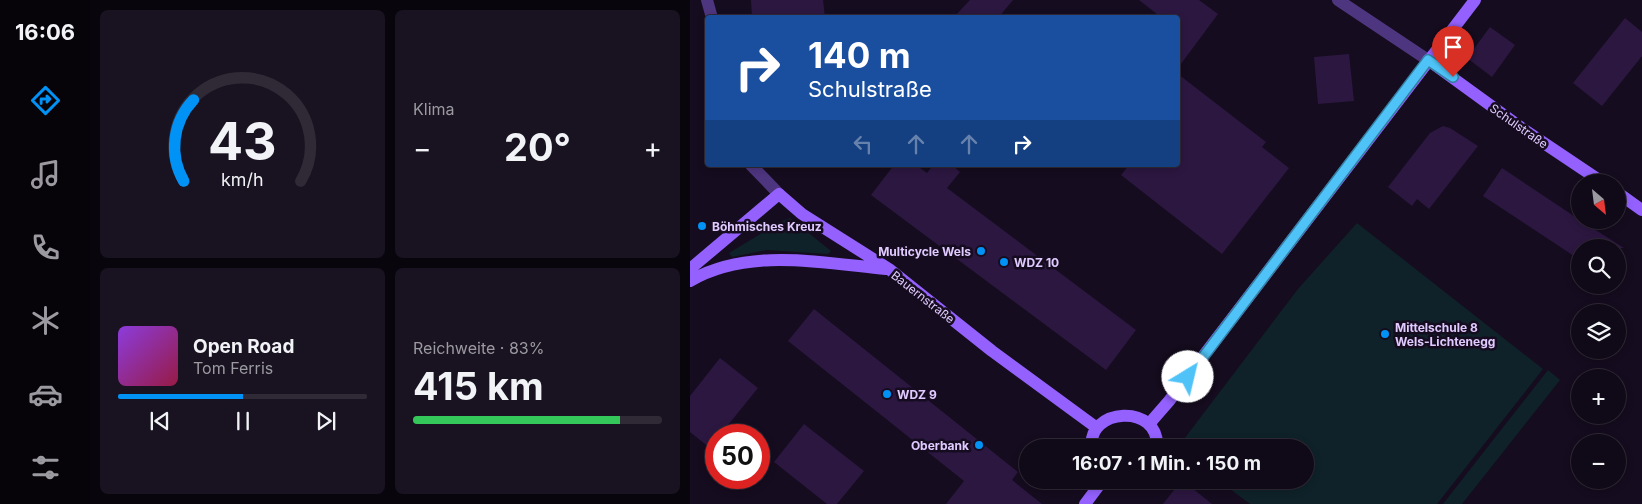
<!DOCTYPE html>
<html lang="de">
<head>
<meta charset="utf-8">
<style>
	:root { --surface:#100917; --page:#191220; --text:#f1f3f6; --muted:#9c9aa1; --line:#302a36; --accent:#0092f5 }
	body { margin:0; font-family:Inter,sans-serif; background:var(--page); color:var(--text); height:100vh; display:flex; flex-direction:column; font-size:19px; white-space:nowrap }
	* { box-sizing:border-box; margin:0 }
	p { font-size:16px; color:var(--muted) }
	.icon { flex:none; width:28px; height:28px; fill:none; stroke:currentColor; stroke-width:2; stroke-linecap:round; stroke-linejoin:round }
	.map { position:relative; flex:1; overflow:hidden }
	.details { display:flex; flex-direction:column; gap:10px; padding:10px; background:#09050d; width:600px }
	.details>* { flex:none }
	.hud { position:absolute; left:15px; top:15px; width:475px; height:152px; border-radius:5px; box-shadow:0 2px 8px #0003,0 0 0 1px var(--line); background:#1a4fa0; color:#fff; overflow:hidden }
	.needle { width:32px; rotate:152deg }
	.tools { position:absolute; left:881px; top:174px; display:grid; gap:10px }
	.tools a { display:grid; place-items:center; width:55px; height:55px; border-radius:50%; background:var(--surface); box-shadow:0 2px 8px #0003,0 0 0 1px var(--line); font-size:25px }
	.speed { position:absolute; left:15px; top:424px; display:flex; gap:10px; font-size:25px; font-weight:700; text-align:center }
	.speed>* { display:grid; place-content:center; width:65px; height:65px; border-radius:50%; background:var(--surface); box-shadow:0 2px 8px #0003,0 0 0 1px var(--line); line-height:1 }
	.speed .limit { border:8px solid #d22; background:#fff; color:#111 }
	.pin { position:absolute; display:grid; place-items:center; width:42px; height:42px; color:#fff; margin:-51px -21px; border-radius:50% 50% 50% 0; rotate:-45deg; box-shadow:0 0 5px #0007 }
	.pin .icon { rotate:45deg }
	.me { position:absolute; width:55px; margin:-28px; rotate:36deg; stroke-linejoin:round; filter:drop-shadow(0 0 4px #0008) }
	.turn { display:flex; align-items:center; gap:18px; height:105px; padding:0 20px; font-size:22px }
	.turn .icon { width:65px; height:65px; stroke-width:2.5 }
	.turn b { display:block; font-size:35px; line-height:42px }
	.lanes { display:flex; align-items:center; height:48px; padding:0 20px; background:#0003; justify-content:center; gap:25px; direction:ltr }
	.lanes .off { opacity:.35 }
	.big { font-size:38px; font-weight:700; line-height:1.1 }
	.details .card { flex:1; display:flex; flex-direction:column; justify-content:center; gap:8px; min-width:0; padding:0 18px; border-radius:8px; background:var(--page) }
	.details .dial { align-items:center; gap:0 }
	.dial svg { height:130px; overflow:visible; fill:none; stroke:var(--line); stroke-width:7; stroke-linecap:round; text-anchor:middle }
	.dial text { fill:var(--text); stroke:none }
	.song { display:flex; align-items:center; gap:15px }
	.cover { width:60px; height:60px; border-radius:8px; background:linear-gradient(135deg,hsl(270 70% 55%),hsl(340 70% 35%)) }
	.played { height:5px; border-radius:2px; background:linear-gradient(90deg,var(--accent) 50%,var(--line) 50%) }
	.keys { display:flex; justify-content:space-around; direction:ltr }
	.heat { display:flex; justify-content:space-between; align-items:center; font-size:28px; direction:ltr }
	.charge { height:8px; border-radius:4px; background:linear-gradient(90deg,#34c759 83%,var(--line) 0) }
	.details .tiles { flex:1; display:grid; gap:10px; grid-template-columns:repeat(2,1fr) }
	.trip { position:absolute; left:329px; top:439px; width:295px; height:50px; border-radius:25px; background:var(--surface); box-shadow:0 2px 8px #0003,0 0 0 1px var(--line); font-weight:700; line-height:50px; text-align:center }
	main { display:flex; flex:1; min-height:0 }
	.menu { display:flex; flex-direction:column; width:90px; justify-content:space-around; align-items:center; background:#060409; color:var(--muted) }
	.menu .icon { width:35px; height:35px }
	.menu .on { color:var(--accent) }
	.menu b { font-size:22px; color:var(--text) }
	.map>svg:first-child { display:block }
	.green { fill:#0f2229 }
	.building { fill:#2c1740 }
	.lines { fill:none; stroke-linecap:round; stroke-linejoin:round }
	.street { stroke:#4e357f; stroke-width:12 }
	.secondary { stroke:#9461ff; stroke-width:12 }
	.route-casing { stroke:#337fa1; stroke-width:12 }
	.route { stroke:#4fc3f7; stroke-width:9 }
	.poi-dot { fill:#0092f5; stroke:#150c1f; stroke-width:2 }
	.labels { text-anchor:middle; dominant-baseline:central; stroke-width:5; stroke-linejoin:round; paint-order:stroke }
	.street-label { font-size:12px; fill:#e0caff; stroke:#150c1f }
	.poi-label { font-size:12px; font-weight:bold; fill:#e0caff; stroke:#150c1f; text-anchor:start }
</style>
</head>
<body>
<main>
<nav class="menu">
<b>16:06</b>
<svg class="icon on" aria-label="directions" viewBox="0 0 24 24"><path d="M12 3l9 9-9 9-9-9zM9 14v-3h6M13 9l2 2-2 2"/></svg>
<svg class="icon" aria-label="music" viewBox="0 0 24 24"><path d="M9 18V5l10-2v13"/><circle cx="6" cy="18" r="3"/><circle cx="16" cy="16" r="3"/></svg>
<svg class="icon" aria-label="phone" viewBox="0 0 24 24"><path d="M5 4h4l2 5-3 2q2 4 5 5l2-3 5 2v4C11 20 4 13 5 4z"/></svg>
<svg class="icon" aria-label="climate" viewBox="0 0 24 24"><path d="M12 3v18M4 7l16 10M4 17L20 7"/></svg>
<svg class="icon" aria-label="car" viewBox="0 0 24 24"><path d="M5 17H2v-5l4-1 3-4h7l3 4 3 1v5h-3M9 17h6M6 11h13"/><circle cx="7" cy="17" r="2"/><circle cx="17" cy="17" r="2"/></svg>
<svg class="icon" aria-label="filters" viewBox="0 0 24 24"><path d="M4 7h16M4 17h16"/><circle cx="9" cy="7" r="2"/><circle cx="15" cy="17" r="2"/></svg>
</nav>
<section class="details">
<div class="tiles">
<div class="card dial"><svg viewBox="0 0 100 80">
<path d="M14 69A42 42 0 1 1 86 69"/>
<path d="M14 69A42 42 0 0 1 20 19" stroke="#0092f5"/>
<text x="50" y="56" font-size="32" font-weight="700">43</text>
<text x="50" y="72" font-size="11">km/h</text>
</svg></div>
<div class="card"><p>Klima</p>
<div class="heat"><a>−</a><b class="big">20°</b><a>+</a></div>
</div>
<div class="card">
<div class="song"><i class="cover"></i><div><b>Open Road</b><p>Tom Ferris</p></div></div>
<div class="played"></div>
<div class="keys"><svg class="icon" aria-label="previous" viewBox="0 0 24 24"><path d="M18 5L8 12l10 7zM5 5v14"/></svg><svg class="icon" aria-label="pause" viewBox="0 0 24 24"><path d="M8 5v14M16 5v14"/></svg><svg class="icon" aria-label="next" viewBox="0 0 24 24"><path d="M6 5l10 7-10 7zM19 5v14"/></svg></div>
</div>
<div class="card"><p>Reichweite · 83%</p><b class="big">415 km</b><div class="charge"></div></div>
</div>
</section>
<div class="map">
<svg width="952" height="504" viewBox="0 0 952 504">
	<rect width="100%" height="100%" fill="#150c1f"/>
	<!-- green -->
	<path class="green" d="M100,218L141,251L138,254L77,250L42,257L39,253L92,221Z
		M667,223L853,369L747,504H560L528,480H615V448L488,447L608,289Z
		M858,370L870,380L772,504H753Z"/>
	<!-- building -->
	<path class="building" d="M61,0H133L135,18H62Z
		M280,0H323L308,18H263Z
		M449,0H509L528,14L488,68V18H472Z
		M935,18L952,32V56L912,106L883,83Z
		M800,27L825,45L802,77L777,58Z
		M659,54L664,101L628,104L624,57Z
		M488,74L576,142L572,147L599,168L532,254L431,175L439,165H488Z
		M753,126L760,128L788,146L739,209L727,199L722,206L698,187L740,133Z
		M204,165H226L237,173L243,165H262L270,172L257,188L446,330L416,370L181,195Z
		M812,168L890,220L934,248H890V260L793,196Z
		M124,309L328,472L322,480L352,504H256L274,481L98,341Z
		M30,358L68,388L30,435H26V440L20,448L0,432V396Z
		M114,424L174,471L147,504H137L84,462Z
		M492,480L522,504H473Z"/>
	<g class="lines">
		<!-- street -->
		<path class="street" d="M17,0L22,18
			M648,0L738,60
			M61,165L89,194"/>
		<!-- secondary -->
		<path class="secondary" d="M738,60L833,129L912,182
			M928,193L952,210
			M0,269L89,194L112,214L199,269L302,351L407,428
			M0,281C58,247 133,263 196,269
			M459,424L479,401L785,0
			M402,448C396,408 470,402 467,448
			M430,480H435
			M395,504L413,480"/>
	</g>
	<g class="lines">
		<!-- route casing -->
		<g class="route-casing">
			<path id="route" d="M498,377L738,60L763,77"/>
		</g>
		<!-- route -->
		<use href="#route" class="route"/>
	</g>
	<!-- markers -->
	<g class="poi-dot">
		<circle cx="12" cy="226" r="5"/>
		<circle cx="291" cy="251" r="5"/>
		<circle cx="314" cy="262" r="5"/>
		<circle cx="695" cy="334" r="5"/>
		<circle cx="197" cy="394" r="5"/>
		<circle cx="289" cy="445" r="5"/>
	</g>
	<g class="labels">
		<!-- street labels -->
		<g class="street-label">
			<text transform="translate(829 126) rotate(35)">Schulstraße</text>
			<text transform="translate(233 297) rotate(38)">Bauernstraße</text>
		</g>
		<!-- poi labels -->
		<g class="poi-label">
			<text x="22" y="226">Böhmisches Kreuz</text>
			<text x="281" y="251" text-anchor="end">Multicycle Wels</text>
			<text x="324" y="262">WDZ 10</text>
			<text x="705" y="327">Mittelschule 8<tspan x="705" dy="14">Wels-Lichtenegg</tspan></text>
			<text x="207" y="394">WDZ 9</text>
			<text x="279" y="445" text-anchor="end">Oberbank</text>
		</g>
	</g>
</svg>
<div class="tools">
<a><svg class="needle" viewBox="-14 -14 28 28"><path d="M0-13l5 13h-10z" fill="#e53935"/><path d="M0 13l5-13h-10z" fill="#9c9aa1"/></svg></a>
<a><svg class="icon" aria-label="search" viewBox="0 0 24 24"><circle cx="10" cy="10" r="6"/><path d="M15 15l6 6"/></svg></a>
<a><svg class="icon" aria-label="layers" viewBox="0 0 24 24"><path d="M12 4l9 5-9 5-9-5zM3 14l9 5 9-5"/></svg></a>
<a>+</a>
<a>−</a>
</div>
<div class="speed"><div class="limit">50</div></div>
<div class="pin" style="left:763px;top:77px;background:#d93025"><svg class="icon" aria-label="arrive" viewBox="0 0 24 24"><path d="M6 21V4h12l-3 4 3 4H6"/></svg></div>
<svg class="me" style="left:498px;top:377px" viewBox="-20 -20 40 40"><circle r="19" fill="#fff"/><path d="M0-13L10 11 0 6-10 11z" fill="#4fc3f7"/></svg>
<div class="trip">16:07 · 1 Min. · 150 m</div>
<div class="hud">
<div class="turn"><svg class="icon" aria-label="right" viewBox="0 0 24 24"><path d="M7 20v-9h11M14 6l5 5-5 5"/></svg><div><b>140 m</b>Schulstraße</div></div>
<div class="lanes"><svg class="icon off" aria-label="left" viewBox="0 0 24 24"><path d="M17 20v-9H6M10 6l-5 5 5 5"/></svg><svg class="icon off" aria-label="ahead" viewBox="0 0 24 24"><path d="M12 20V5M6 11l6-6 6 6"/></svg><svg class="icon off" aria-label="ahead" viewBox="0 0 24 24"><path d="M12 20V5M6 11l6-6 6 6"/></svg><svg class="icon" aria-label="right" viewBox="0 0 24 24"><path d="M7 20v-9h11M14 6l5 5-5 5"/></svg></div>
</div>
</div>
</main>
</body>
</html>
